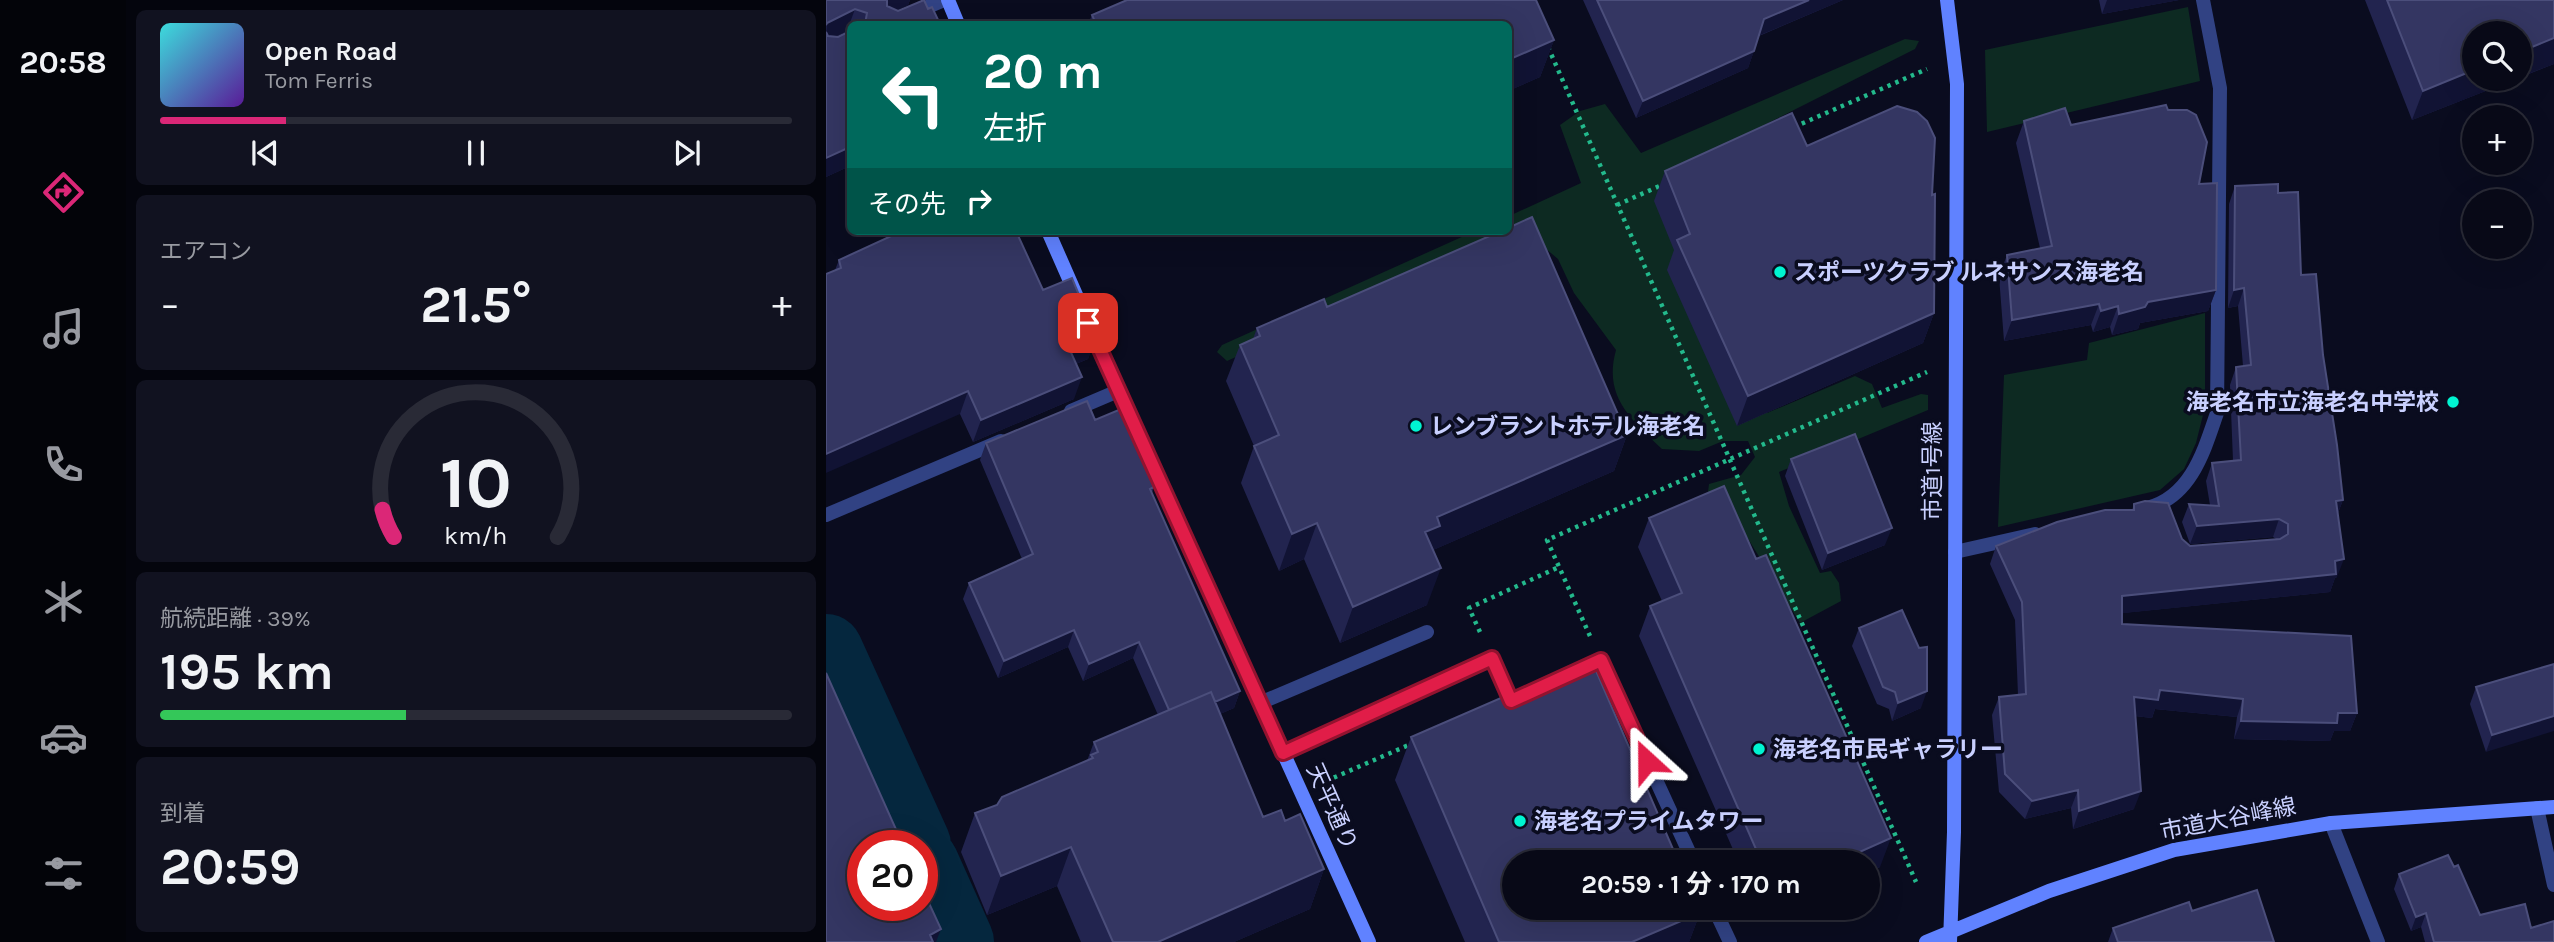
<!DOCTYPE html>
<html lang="ja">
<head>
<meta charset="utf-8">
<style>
	:root { --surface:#080917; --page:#111220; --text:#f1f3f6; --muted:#989aa1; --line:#292a36; --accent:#db2777 }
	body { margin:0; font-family:Karla,"Noto Sans JP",sans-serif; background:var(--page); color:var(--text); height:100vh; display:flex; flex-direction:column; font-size:26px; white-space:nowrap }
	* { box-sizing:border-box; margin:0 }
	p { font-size:23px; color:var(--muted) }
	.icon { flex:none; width:38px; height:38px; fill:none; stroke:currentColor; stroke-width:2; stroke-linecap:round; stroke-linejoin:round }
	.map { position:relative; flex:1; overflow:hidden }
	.drawer { display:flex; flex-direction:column; gap:10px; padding:10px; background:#04050d; width:700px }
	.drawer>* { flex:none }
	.top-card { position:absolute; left:21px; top:21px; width:665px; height:214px; border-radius:10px; box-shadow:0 7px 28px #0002,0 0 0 2px var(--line); background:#00695c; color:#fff; overflow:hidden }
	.fabs { position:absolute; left:1636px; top:21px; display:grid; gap:14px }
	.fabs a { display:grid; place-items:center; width:70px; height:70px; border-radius:50%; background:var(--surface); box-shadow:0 7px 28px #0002,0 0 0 2px var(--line); font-size:35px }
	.speed { position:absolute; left:21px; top:830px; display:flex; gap:14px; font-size:35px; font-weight:700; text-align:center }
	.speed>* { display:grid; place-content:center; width:91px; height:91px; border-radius:50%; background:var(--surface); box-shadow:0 7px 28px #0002,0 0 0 2px var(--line); line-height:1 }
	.speed .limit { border:10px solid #d22; background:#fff; color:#111 }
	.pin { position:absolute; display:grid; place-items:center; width:60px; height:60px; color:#fff; margin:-30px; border-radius:14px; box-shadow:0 4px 10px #0006 }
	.me { position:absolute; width:77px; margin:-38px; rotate:336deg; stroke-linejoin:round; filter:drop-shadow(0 0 5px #0008) }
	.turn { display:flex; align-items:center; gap:24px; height:147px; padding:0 21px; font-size:32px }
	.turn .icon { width:91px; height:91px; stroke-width:2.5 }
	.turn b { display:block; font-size:49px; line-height:60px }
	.then { display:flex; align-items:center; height:66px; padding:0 21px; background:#0003; gap:14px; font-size:26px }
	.big { font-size:52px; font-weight:700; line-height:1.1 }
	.drawer .card { flex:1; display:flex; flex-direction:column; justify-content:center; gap:10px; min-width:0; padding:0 24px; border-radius:10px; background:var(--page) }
	.drawer .dial { align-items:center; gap:0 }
	.dial svg { height:182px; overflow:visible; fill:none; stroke:var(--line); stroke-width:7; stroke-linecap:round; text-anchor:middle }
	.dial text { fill:var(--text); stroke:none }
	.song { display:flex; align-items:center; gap:21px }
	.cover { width:84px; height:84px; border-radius:10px; background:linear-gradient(135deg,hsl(180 70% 55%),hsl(270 70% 35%)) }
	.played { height:7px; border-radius:4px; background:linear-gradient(90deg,var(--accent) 20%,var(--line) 20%) }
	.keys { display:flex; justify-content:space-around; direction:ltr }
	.heat { display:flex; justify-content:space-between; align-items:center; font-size:38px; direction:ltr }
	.charge { height:10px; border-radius:5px; background:linear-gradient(90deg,#34c759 39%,var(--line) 0) }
	.trip { position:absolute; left:676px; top:850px; width:378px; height:70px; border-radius:35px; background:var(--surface); box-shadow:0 7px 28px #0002,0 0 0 2px var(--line); font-weight:700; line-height:70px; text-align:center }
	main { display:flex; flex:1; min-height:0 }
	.menu { display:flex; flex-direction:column; width:126px; justify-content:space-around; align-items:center; background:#030409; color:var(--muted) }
	.menu .icon { width:49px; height:49px }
	.menu .current { color:var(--accent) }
	.menu b { font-size:32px; color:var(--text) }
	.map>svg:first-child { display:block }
	.green { fill:#0d2a22 }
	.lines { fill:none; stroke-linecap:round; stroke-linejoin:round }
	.river { stroke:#05273e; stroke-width:74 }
	.path { stroke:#23b98c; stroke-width:4.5; stroke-dasharray:3.5 5; stroke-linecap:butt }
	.lane { stroke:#314283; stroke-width:14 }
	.street { stroke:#314283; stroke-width:14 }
	.secondary { stroke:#6082ff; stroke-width:14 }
	.wall { fill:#22244f; fill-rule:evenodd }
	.shaded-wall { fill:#111334 }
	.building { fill:#343662; stroke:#4b4e7b; stroke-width:2 }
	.route-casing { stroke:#92132f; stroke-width:18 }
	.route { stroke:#e11d48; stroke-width:12 }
	.poi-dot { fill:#00f4d1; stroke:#0a0c1f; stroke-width:2.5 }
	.labels { text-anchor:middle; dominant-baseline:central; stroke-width:7; stroke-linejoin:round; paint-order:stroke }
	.poi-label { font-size:23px; font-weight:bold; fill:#c9d0ff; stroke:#0a0c1f; text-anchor:start }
	.street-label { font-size:23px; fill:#c9d0ff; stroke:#0a0c1f }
</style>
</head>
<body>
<main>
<nav class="menu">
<b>20:58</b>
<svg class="icon current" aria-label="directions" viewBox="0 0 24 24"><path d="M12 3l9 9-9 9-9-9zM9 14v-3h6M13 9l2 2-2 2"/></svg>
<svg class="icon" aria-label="music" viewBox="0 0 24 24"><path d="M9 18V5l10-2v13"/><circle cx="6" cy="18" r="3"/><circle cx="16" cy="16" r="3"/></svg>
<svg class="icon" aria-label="phone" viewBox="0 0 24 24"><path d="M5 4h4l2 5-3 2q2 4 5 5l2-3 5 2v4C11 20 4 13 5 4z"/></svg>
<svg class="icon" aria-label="climate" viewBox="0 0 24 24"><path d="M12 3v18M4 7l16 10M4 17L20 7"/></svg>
<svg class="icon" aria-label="car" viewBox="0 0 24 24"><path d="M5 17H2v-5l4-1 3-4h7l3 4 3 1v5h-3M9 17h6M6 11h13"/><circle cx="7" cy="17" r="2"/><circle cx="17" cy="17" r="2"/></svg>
<svg class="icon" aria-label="filters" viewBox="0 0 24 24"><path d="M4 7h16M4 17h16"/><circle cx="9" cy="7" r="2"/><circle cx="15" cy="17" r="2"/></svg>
</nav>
<section class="drawer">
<div class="card">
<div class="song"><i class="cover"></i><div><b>Open Road</b><p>Tom Ferris</p></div></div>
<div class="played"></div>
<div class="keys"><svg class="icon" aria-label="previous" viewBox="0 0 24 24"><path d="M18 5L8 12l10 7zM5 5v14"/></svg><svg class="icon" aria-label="pause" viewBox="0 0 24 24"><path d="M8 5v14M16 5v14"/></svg><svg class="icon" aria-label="next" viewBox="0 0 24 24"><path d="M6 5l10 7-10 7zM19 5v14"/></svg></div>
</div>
<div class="card"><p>エアコン</p>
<div class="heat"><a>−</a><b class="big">21.5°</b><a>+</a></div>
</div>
<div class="card dial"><svg viewBox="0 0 100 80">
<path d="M14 69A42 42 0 1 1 86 69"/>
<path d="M14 69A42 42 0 0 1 9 57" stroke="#db2777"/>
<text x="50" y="56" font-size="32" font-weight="700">10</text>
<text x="50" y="72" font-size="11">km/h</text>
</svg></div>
<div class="card"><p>航続距離 · 39%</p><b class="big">195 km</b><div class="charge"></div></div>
<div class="card"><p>到着</p><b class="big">20:59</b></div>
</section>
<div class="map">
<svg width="1728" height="942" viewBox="0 0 1728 942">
	<rect width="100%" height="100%" fill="#0a0c1f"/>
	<!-- green -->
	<path class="green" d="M1362,7L1374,81L1161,132L1159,50Z
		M1079,39L1093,41L1089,49L938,125L933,408L941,413L1029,376L1046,384L1056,408L1095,394L1102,395V410L953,472L963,506L994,573L1005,571L1013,583L1015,601L974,623L916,529L881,500L883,484L915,475L929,457L922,441H897L873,451L836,449C805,419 777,397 790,350L748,293L732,259L713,243L622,262L401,361L391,352L396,345L649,231H682L683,216L755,183L734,125L754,111L779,104L815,153Z
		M1379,313V407L1370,443L1358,469L1334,490L1172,527L1178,375L1261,360L1263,343Z"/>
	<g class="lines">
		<!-- river -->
		<path class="river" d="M0,651L88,845
			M96,864L131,942"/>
		<!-- path -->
		<path class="path" d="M722,47L1090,882
			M968,127L1101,69
			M791,205L838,184
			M654,632L643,608L733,567
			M764,636L721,540L1101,372
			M500,781L585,744"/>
		<!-- lane -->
		<path class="lane" d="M61,24L118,0
			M750,672L775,660L868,863
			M434,703L601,632
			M457,753L666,658L686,701L696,696
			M1711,808L1728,885
			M888,908L904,942"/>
		<!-- street -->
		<path class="street" d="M245,411L292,391
			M1321,508C1365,497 1378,451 1391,413L1394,88L1377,0
			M0,515L175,441
			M1129,552L1209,534
			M1505,823L1552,942"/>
		<!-- secondary -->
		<path class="secondary" d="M122,0L132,24
			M1121,0L1131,84L1128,832L1124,942
			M222,231L251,297
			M262,322L543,942
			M1100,942L1223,891L1348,850L1505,823L1728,807"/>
	</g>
	<!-- wall -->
	<path class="wall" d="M0,0H84L82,5L70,10L102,9L114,24H24V166L0,177ZM21,31L23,32L12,37H9Z
		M301,0H710L728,40L714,77L682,91V24H262L266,15Z
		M757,0H1017L933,36L922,68L810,118Z
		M1273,0H1353L1276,14Z
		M1539,0H1728V64L1586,120Z
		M1342,110L1373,184L1390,290L1382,311L1314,323L1312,329L1286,335L1284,327L1267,332L1265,325L1178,341L1173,276L1181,255L1214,248L1190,143L1198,121L1245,125Z
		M981,146L1106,195L1108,313L1097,343L911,426L841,270L848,250L828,201L839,171Z
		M1409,186L1452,193L1497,355L1517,500L1512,513L1511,577L1509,578L1504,592L1296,613V624L1531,713L1524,731H1508L1504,741L1408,739L1411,717L1329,709L1326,718L1309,716L1308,809L1247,829L1245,808L1199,819L1173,792L1166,715L1173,697L1192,695L1189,620L1164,564L1170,546L1306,510L1308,504L1364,546L1450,539L1447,537L1364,544L1356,522L1363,504L1384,505L1380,481L1386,463L1407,461L1404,385L1410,367L1417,366L1412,306L1402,308L1403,204Z
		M13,260L217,290L270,336L262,359L250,364L248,399L147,442L134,414L9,270Z
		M501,307L801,435L788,471L607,550L601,605L514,643L478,559L453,571L415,483L428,446L400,381L414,345L427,339L431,328Z
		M269,420L328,487L326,493L414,691L408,708L394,714L437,817L459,821L498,869L484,909L408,942H255L231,886L161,915L135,852L149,813L171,805L261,761L268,742L332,715L307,658L257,681L242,647L172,678L137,599L143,583L196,559L154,460L160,443Z
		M965,459L1059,545L996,570L959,476Z
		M823,518L1054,867L1041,873V863H913L813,636L824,606L836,601L812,547Z
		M1033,628L1095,708L1066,721L1063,709L1051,704L1026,646Z
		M1728,664L1660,752L1644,704L1650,687Z
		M585,737L874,913L863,942H639L569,780Z
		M1573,874L1654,915L1728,942H1599L1595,927L1585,931L1568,889Z
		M933,908H963L938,920Z
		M1366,911L1448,942H1282L1287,928Z"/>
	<!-- shaded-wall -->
	<path class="shaded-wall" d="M60,0H84L82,5L54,18Z
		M983,0H1017L932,36L938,19Z
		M1281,0H1353L1276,14Z
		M29,9L21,31L0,41L1,23Z
		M1728,38V64L1694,77V52Z
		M728,40L714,77L682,91V60Z
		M928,51L922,68L810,118L817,101Z
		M1648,70V79H1690L1586,120L1597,91Z
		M24,147V166L0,177V158Z
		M1418,288L1412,306L1402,308L1408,290Z
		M1390,290L1382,311L1314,323L1312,329L1286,335L1293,314L1322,302Z
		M1273,304L1265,325L1178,341L1186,320Z
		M1292,306L1284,327L1267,332L1275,311Z
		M1108,313L1097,343L911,426L922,396Z
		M270,336L262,359L235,370L243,348Z
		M256,377L248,399L147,442L155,420Z
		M142,391L134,414L0,473V454Z
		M801,435L788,471L605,551L599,532L611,517Z
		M1517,500L1510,518V501Z
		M1453,519L1447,537L1364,544L1371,526Z
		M491,523L478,559L453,571L466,534Z
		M1066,528L1059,545L996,570L1002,553Z
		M1518,559L1511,577L1509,578L1504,592L1289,614L1296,596Z
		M615,568L601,605L514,643L527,607Z
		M248,630L242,647L172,678L178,661Z
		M313,642L307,658L257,681L263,664Z
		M1334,690L1417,699L1411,717L1329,709L1326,718L1301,715L1308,697Z
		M414,691L408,708L342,737L348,721Z
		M1101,691L1095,708L1066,721L1072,703Z
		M1512,713H1531L1524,731H1508L1504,741L1408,739L1415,721Z
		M1728,716V731L1660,752L1666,735Z
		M1252,790L1245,808L1199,819L1206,801Z
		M1315,791L1308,809L1247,829L1253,811Z
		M1065,838L1054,867L1041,873V863H1009Z
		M245,847L231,886L161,915L175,876Z
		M498,869L484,909L408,942H332Z
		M942,908H963L938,920Z
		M874,913L863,942H806Z
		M1600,913L1595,927L1585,931L1590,917Z
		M115,929L110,942H102L104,935Z"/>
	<!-- building -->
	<path class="building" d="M0,0H61V6L72,11L98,0L102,9L106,7L114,24H38H39L41,13L29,9L1,23L0,25Z
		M301,0H710L728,40L682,60V24H270L266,15Z
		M771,0H983L938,19L928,51L817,101Z
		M1561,0H1728V38L1694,52V33H1648V70L1597,91Z
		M24,31V147L0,158V32L2,36L12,37Z
		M1340,105L1342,110H1361L1370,115L1381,142L1373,184L1391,183L1390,290L1322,302L1319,307L1293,314L1292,306L1275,311L1273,304L1186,320L1181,255L1226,246L1198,121L1239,108L1245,125Z
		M1071,106L1091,112L1101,121L1109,138L1106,195L1109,194L1108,313L922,396L851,240L864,234L839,171L966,113L981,146Z
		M1452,184V193L1472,192L1475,275L1490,274L1497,355L1511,445L1517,500L1510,501L1518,559L1509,561L1510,574L1296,596V624L1525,636L1531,713H1512L1511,723L1415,721L1417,699L1334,690L1332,700L1308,697L1315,791L1253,811L1252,790L1206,801L1179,774L1173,697L1200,694L1196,602L1170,546L1231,522L1279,510H1308V504L1319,501L1342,503L1356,539L1364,546L1454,539L1462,534V524L1453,519L1371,526L1363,504L1393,506L1386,463L1415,460L1410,367L1425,365L1418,288L1408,290L1409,186Z
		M706,217L801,435L611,517L614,526L599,532L615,568L527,607L491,523L466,534L428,446L453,435L414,345L434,336L431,328L498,299L501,307L675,231H682V228Z
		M76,231H190L217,290L246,278L270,336L243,348L256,377L155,420L142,391L0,454V274L15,268L13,260Z
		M261,401L269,420L295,409L328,487L324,489L414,691L389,702L385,692L343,710L313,642L263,664L248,630L178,661L143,583L207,554L160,443Z
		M1029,434L1066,528L1002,553L965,459Z
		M898,486L930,559L940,555L1065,838L1009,863H936L824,606L856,593L823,518Z
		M1076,610L1093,648L1101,647V691L1072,703L1069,692L1057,687L1033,628Z
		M765,659L853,863H688V908H872L874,913L806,942H673L585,737Z
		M1728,664V716L1666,735L1650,687Z
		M0,673L77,845H37V905H96V888L115,929L104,935L107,942H0Z
		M385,692L437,817L455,810L459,821L474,814L498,869L332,942H287L245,847L175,876L149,813L171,805L176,797L267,758L265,755L272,752L268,742Z
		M1622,855L1628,867L1632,865L1654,915L1699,904L1705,928L1728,921V942H1608L1600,913L1590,917L1573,874Z
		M1431,890L1448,942H1292L1287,928L1363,902L1366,911Z"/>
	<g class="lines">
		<!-- route casing -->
		<g class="route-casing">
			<path id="route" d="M262,323L457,753L666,658L685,701L775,660L821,761"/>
		</g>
		<!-- route -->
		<use href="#route" class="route"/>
	</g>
	<!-- markers -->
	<g class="poi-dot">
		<circle cx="954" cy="272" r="7"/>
		<circle cx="1627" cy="402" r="7"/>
		<circle cx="590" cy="426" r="7"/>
		<circle cx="933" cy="749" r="7"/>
		<circle cx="694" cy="821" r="7"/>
	</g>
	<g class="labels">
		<!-- poi labels -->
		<g class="poi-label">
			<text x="968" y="272">スポーツクラブ ルネサンス海老名</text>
			<text x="1613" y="402" text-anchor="end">海老名市立海老名中学校</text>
			<text x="604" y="426">レンブラントホテル海老名</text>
			<text x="947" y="749">海老名市民ギャラリー</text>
			<text x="708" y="821">海老名プライムタワー</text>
		</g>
		<!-- street labels -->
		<g class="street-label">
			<text transform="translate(1106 471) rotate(-90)">市道1号線</text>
			<text transform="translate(506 807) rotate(66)">天平通り</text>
			<text transform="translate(1402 819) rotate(-11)">市道大谷峰線</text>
		</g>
	</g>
</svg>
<div class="fabs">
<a><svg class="icon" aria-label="search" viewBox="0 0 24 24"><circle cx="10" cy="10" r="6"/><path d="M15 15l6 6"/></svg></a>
<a>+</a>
<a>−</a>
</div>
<div class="speed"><div class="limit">20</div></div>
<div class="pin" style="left:262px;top:323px;background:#d93025"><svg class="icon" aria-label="arrive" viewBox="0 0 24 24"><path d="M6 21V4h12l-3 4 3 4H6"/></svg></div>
<svg class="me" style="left:821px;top:761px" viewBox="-20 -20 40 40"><path d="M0-17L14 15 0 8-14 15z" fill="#e11d48" stroke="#fff" stroke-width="4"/></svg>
<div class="trip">20:59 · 1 分 · 170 m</div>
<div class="top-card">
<div class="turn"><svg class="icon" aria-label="left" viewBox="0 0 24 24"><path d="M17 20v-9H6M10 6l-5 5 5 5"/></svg><div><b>20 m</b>左折</div></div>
<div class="then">その先<svg class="icon" aria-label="right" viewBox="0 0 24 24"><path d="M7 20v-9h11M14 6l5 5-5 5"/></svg></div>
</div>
</div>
</main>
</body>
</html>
